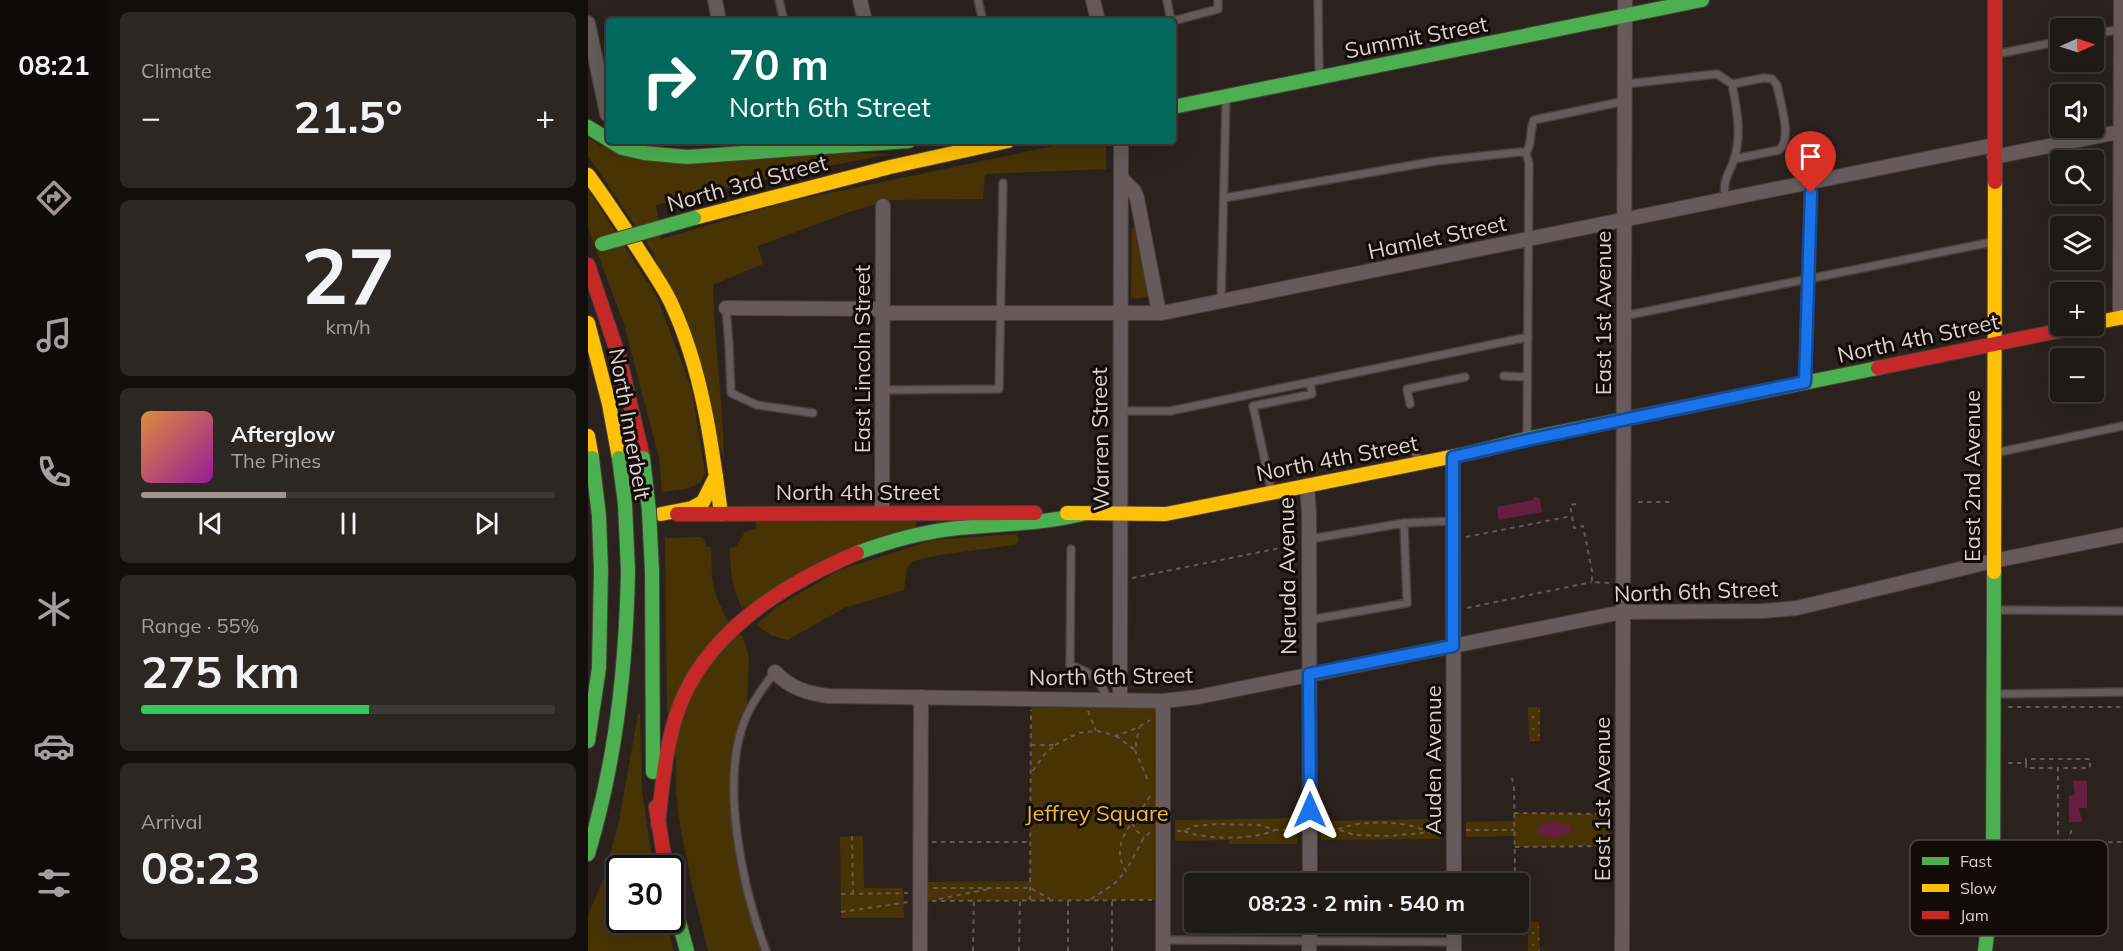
<!DOCTYPE html>
<html lang="en">
<head>
<meta charset="utf-8">
<style>
	:root { --surface:#201a16; --page:#2d2723; --text:#f1f3f6; --muted:#a2a1a1; --line:#3d3835; --accent:#9f9490 }
	body { margin:0; font-family:Mulish,sans-serif; background:var(--page); color:var(--text); height:100vh; display:flex; flex-direction:column; font-size:22px; white-space:nowrap }
	* { box-sizing:border-box; margin:0 }
	p { font-size:20px; color:var(--muted) }
	.icon { flex:none; width:33px; height:33px; fill:none; stroke:currentColor; stroke-width:2; stroke-linecap:round; stroke-linejoin:round }
	.map { position:relative; flex:1; overflow:hidden }
	.sheet { display:flex; flex-direction:column; gap:12px; padding:12px; background:#120e0c; width:480px }
	.sheet>* { flex:none }
	.guide { position:absolute; left:18px; top:18px; width:570px; height:126px; border-radius:6px; box-shadow:0 6px 24px #0002,0 0 0 2px var(--line); background:#00695c; color:#fff; overflow:hidden }
	.needle { width:39px; rotate:87deg }
	.tools { position:absolute; left:1462px; top:18px; display:grid; gap:12px }
	.tools a { display:grid; place-items:center; width:54px; height:54px; border-radius:6px; background:var(--surface); box-shadow:0 6px 24px #0002,0 0 0 2px var(--line); font-size:30px }
	.speed { position:absolute; left:18px; top:855px; display:flex; gap:12px; font-size:30px; font-weight:700; text-align:center }
	.speed>* { display:grid; place-content:center; width:78px; height:78px; border-radius:50%; background:var(--surface); box-shadow:0 6px 24px #0002,0 0 0 2px var(--line); line-height:1 }
	.speed .limit { border:3px solid #111; border-radius:9px; background:#fff; color:#111 }
	.pin { position:absolute; display:grid; place-items:center; width:51px; height:51px; color:#fff; margin:-62px -26px; border-radius:50% 50% 50% 0; rotate:-45deg; box-shadow:0 0 6px #0007 }
	.pin .icon { rotate:45deg }
	.me { position:absolute; width:66px; margin:-33px; rotate:0deg; stroke-linejoin:round; filter:drop-shadow(0 0 4px #0008) }
	.turn { display:flex; align-items:center; gap:21px; height:126px; padding:0 24px; font-size:27px }
	.turn .icon { width:78px; height:78px; stroke-width:2.5 }
	.turn b { display:block; font-size:42px; line-height:51px }
	.big { font-size:45px; font-weight:700; line-height:1.1 }
	.sheet .widget { flex:1; display:flex; flex-direction:column; justify-content:center; gap:9px; min-width:0; padding:0 21px; border-radius:9px; background:var(--page) }
	.sheet .dial { align-items:center; gap:0 }
	.dial b { font-size:78px; line-height:1 }
	.song { display:flex; align-items:center; gap:18px }
	.cover { width:72px; height:72px; border-radius:9px; background:linear-gradient(135deg,hsl(30 70% 55%),hsl(300 70% 35%)) }
	.played { height:6px; border-radius:3px; background:linear-gradient(90deg,var(--accent) 35%,var(--line) 35%) }
	.keys { display:flex; justify-content:space-around; direction:ltr }
	.heat { display:flex; justify-content:space-between; align-items:center; font-size:33px; direction:ltr }
	.charge { height:9px; border-radius:4px; background:linear-gradient(90deg,#34c759 55%,var(--line) 0) }
	.trip { position:absolute; left:596px; top:873px; width:345px; height:60px; border-radius:6px; background:var(--surface); box-shadow:0 6px 24px #0002,0 0 0 2px var(--line); font-weight:700; line-height:60px; text-align:center }
	main { display:flex; flex:1; min-height:0 }
	.tabs { display:flex; flex-direction:column; width:108px; justify-content:space-around; align-items:center; background:#0d0a09; color:var(--muted) }
	.tabs .icon { width:42px; height:42px }
	.tabs .active { color:var(--accent) }
	.tabs b { font-size:27px; color:var(--text) }
	.map>svg:first-child { display:block }
	.green { fill:#473304 }
	.garden { fill:url(#garden-dots) }
	.water { fill:#661e40 }
	.lines { fill:none; stroke-linecap:round; stroke-linejoin:round }
	.lane-casing { stroke:#473f3b; stroke-width:10 }
	.street-casing { stroke:#473f3b; stroke-width:16 }
	.fast-casing { stroke:#473f3b; stroke-width:16 }
	.slow-casing { stroke:#473f3b; stroke-width:16 }
	.jam-casing { stroke:#473f3b; stroke-width:16 }
	.path { stroke:#645a59; stroke-width:2; stroke-dasharray:4.5 4.5; stroke-linecap:butt }
	.lane { stroke:#665a5a; stroke-width:7 }
	.street { stroke:#665a5a; stroke-width:14 }
	.fast { stroke:#4caf50; stroke-width:14 }
	.slow { stroke:#ffc107; stroke-width:14 }
	.jam { stroke:#c62828; stroke-width:14 }
	.fast-bridge-casing { stroke:#473f3b; stroke-width:16; stroke-linecap:butt }
	.fast-bridge { stroke:#4caf50; stroke-width:14 }
	.route-casing { stroke:#114b97; stroke-width:15 }
	.route { stroke:#1a73e8; stroke-width:10 }
	.labels { text-anchor:middle; dominant-baseline:central; stroke-width:6; stroke-linejoin:round; paint-order:stroke }
	.street-label { font-size:22px; fill:#ded2ce; stroke:#120b08 }
	.park-label { font-size:22px; fill:#efba40; stroke:#120b08 }
	.key { fill:#120b08; stroke:#4f4743; stroke-width:1.5 }
	.key-label { font-size:16px; fill:#ded2ce }
</style>
</head>
<body>
<main>
<nav class="tabs">
<b>08:21</b>
<svg class="icon active" aria-label="directions" viewBox="0 0 24 24"><path d="M12 3l9 9-9 9-9-9zM9 14v-3h6M13 9l2 2-2 2"/></svg>
<svg class="icon" aria-label="music" viewBox="0 0 24 24"><path d="M9 18V5l10-2v13"/><circle cx="6" cy="18" r="3"/><circle cx="16" cy="16" r="3"/></svg>
<svg class="icon" aria-label="phone" viewBox="0 0 24 24"><path d="M5 4h4l2 5-3 2q2 4 5 5l2-3 5 2v4C11 20 4 13 5 4z"/></svg>
<svg class="icon" aria-label="climate" viewBox="0 0 24 24"><path d="M12 3v18M4 7l16 10M4 17L20 7"/></svg>
<svg class="icon" aria-label="car" viewBox="0 0 24 24"><path d="M5 17H2v-5l4-1 3-4h7l3 4 3 1v5h-3M9 17h6M6 11h13"/><circle cx="7" cy="17" r="2"/><circle cx="17" cy="17" r="2"/></svg>
<svg class="icon" aria-label="filters" viewBox="0 0 24 24"><path d="M4 7h16M4 17h16"/><circle cx="9" cy="7" r="2"/><circle cx="15" cy="17" r="2"/></svg>
</nav>
<section class="sheet">
<div class="widget"><p>Climate</p>
<div class="heat"><a>−</a><b class="big">21.5°</b><a>+</a></div>
</div>
<div class="widget dial"><b>27</b><p>km/h</p></div>
<div class="widget">
<div class="song"><i class="cover"></i><div><b>Afterglow</b><p>The Pines</p></div></div>
<div class="played"></div>
<div class="keys"><svg class="icon" aria-label="previous" viewBox="0 0 24 24"><path d="M18 5L8 12l10 7zM5 5v14"/></svg><svg class="icon" aria-label="pause" viewBox="0 0 24 24"><path d="M8 5v14M16 5v14"/></svg><svg class="icon" aria-label="next" viewBox="0 0 24 24"><path d="M6 5l10 7-10 7zM19 5v14"/></svg></div>
</div>
<div class="widget"><p>Range · 55%</p><b class="big">275 km</b><div class="charge"></div></div>
<div class="widget"><p>Arrival</p><b class="big">08:23</b></div>
</section>
<div class="map">
<svg width="1535" height="951" viewBox="0 0 1535 951">
	<defs>
		<pattern id="garden-dots" width="8" height="8" patternUnits="userSpaceOnUse" patternTransform="scale(1.5)"><rect width="8" height="8" fill="#473304"/><path d="M2 2h.1M6 6h.1" fill="none" stroke="#615027" stroke-width="1.8" stroke-linecap="round"/></pattern>
	</defs>
	<rect width="100%" height="100%" fill="#2b221e"/>
	<!-- green -->
	<path class="green" d="M0,138L13,146L302,154L205,173L68,205L73,239L199,202L490,141H518V169L397,174L395,199L303,200L261,212L170,246L175,264L125,285C126,343 135,401 136,459L65,252L0,156Z
		M51,141H175L104,146Z
		M0,189L69,297L104,390L117,473L112,483L98,489L74,492L71,458L36,324L0,228Z
		M547,227L561,297L546,299L543,296L544,229Z
		M328,520V527L154,608C144,588 142,570 142,548L148,547L157,532L168,528V522Z
		M429,534L431,541L427,545L351,555L325,561L319,568L316,590L256,608L200,640L184,636L168,625L188,607L251,570L345,540Z
		M112,537L116,539L118,547H123L124,578L127,593L139,620L155,637L161,658L159,706L151,728L147,757L153,862L178,951H120L105,891L92,825L88,792V760L79,708L77,538Z
		M443,699L575,701V900L332,901V882L442,881Z
		M52,713L54,791L66,868H32V920H77L86,951H0V915L15,880L31,821L50,714Z
		M926,813L1022,814V846L927,847L926,836L878,837V822L926,821Z
		M709,818V844H641V840L587,841V820Z
		M852,819V839L733,840V821Z
		M275,836L276,888H315L316,918H253L252,837Z"/>
	<!-- garden -->
	<path class="garden" d="M940,707H952V741H941Z
		M940,922H951L952,951H940Z"/>
	<!-- water -->
	<path class="water" d="M948,497L952,499L954,512L911,520L909,507L945,500V498Z
		M1485,781H1499V808H1491L1494,822H1481V796L1487,794Z
		M970,822L981,825L983,830L982,833C971,838 960,839 949,833V827L957,823Z"/>
	<g class="lines">
		<!-- lane casing -->
		<g class="lane-casing">
			<path id="lane" d="M191,0L196,21
				M390,0L395,21
				M579,0L583,21
				M730,0L731,75
				M585,21L630,9V0
				M1506,34L1533,29
				M1409,54L1473,41
				M1037,84L1129,74L1144,84C1149,109 1154,135 1146,160C1139,178 1135,179 1137,201
				M1144,84L1176,78L1184,79L1189,85C1192,102 1205,139 1191,150L1146,159
				M938,153L941,163L939,435
				M938,153C945,141 941,131 946,120L1037,101
				M636,198L848,161L932,152L938,153
				M633,301L638,99
				M138,308L141,345L143,393L169,405L225,413
				M1036,316L1404,242
				M916,376L939,377
				M1217,380L1224,183
				M295,390L411,389L415,183
				M822,404L819,389L877,377
				M533,411H582L940,337
				M824,439L830,461
				M1407,453L1535,426
				M683,489L665,406L724,394L722,382
				M722,539L816,523L865,521
				M483,549L482,665C504,673 510,678 521,700
				M1409,610L1535,611
				M721,620L819,603L816,523
				M1409,694L1535,692
				M852,876H866
				M575,940L866,942
				M178,951C155,890 132,785 156,722C163,703 174,688 187,672"/>
		</g>
		<!-- street casing -->
		<g class="street-casing">
			<path id="street" d="M127,0L131,21
				M272,0L277,21
				M505,0L510,21
				M0,23L19,114H21
				M1406,157L1535,131
				M533,178L546,191L549,198L571,313
				M138,308L295,309
				M295,313H574L1406,145
				M1532,318L1533,0
				M865,457L866,884
				M719,485L721,513L722,884
				M294,512L295,206
				M187,672C202,688 219,693 240,696L575,701L610,697L1035,612L1175,611L1209,608L1405,561L1535,535
				M532,700L533,141
				M575,701V951
				M866,922V951
				M332,951L333,697
				M721,951L722,922
				M1034,951L1037,0"/>
		</g>
		<!-- fast casing -->
		<g class="fast-casing">
			<path id="fast" d="M585,107L1114,0
				M0,127L34,148L56,153L99,157L321,141
				M882,453L938,439L1290,368
				M269,553C299,542 330,533 362,529C406,524 450,525 494,514
				M64,571L65,772
				M0,741L11,668L13,570
				M0,854C28,761 38,668 40,571
				M82,890L99,951
				M1397,951L1405,883L1406,572"/>
		</g>
		<!-- slow casing -->
		<g class="slow-casing">
			<path id="slow" d="M0,175C20,202 38,230 56,258C66,274 77,289 84,305C114,370 124,444 133,514
				M106,218L302,167L420,141
				M0,323L21,404L31,458
				M1506,323L1535,317
				M0,436L4,458
				M479,513L578,514L882,453
				M73,514L104,508L115,502L128,476
				M1406,572L1407,182"/>
		</g>
		<!-- jam casing -->
		<g class="jam-casing">
			<path id="jam" d="M1407,182V0
				M0,265L32,360L55,458
				M1290,368L1494,326
				M89,514L447,513
				M68,807L78,868
				M70,824C74,788 77,751 88,716C114,634 194,585 269,553"/>
		</g>
		<!-- path -->
		<path class="path" d="M1050,502H1086
			M988,504L982,505L986,528L995,526L1004,571V582L1021,583
			M878,537L984,516
			M544,578L697,547
			M879,608L1004,582
			M1420,707H1535
			M500,711L508,731
			M528,736L547,750L551,727
			M443,745H467L456,755L444,772
			M467,745L490,733L510,731L528,736L551,727L562,720
			M547,750L561,783
			M1420,763H1438V768H1470V843L1535,842
			M1438,763V759H1502V768H1470
			M562,796C549,819 519,843 538,871L555,839L562,832
			M926,813L1022,814
			M544,823L548,830L556,838
			M750,829C775,820 814,820 838,831
			M734,830L749,829L767,835L802,836L852,831
			M878,830H926
			M589,831H596L606,826L630,824L670,825L689,830H710
			M596,831C617,840 666,840 687,830
			M264,836L265,894
			M344,842H442
			M1480,843L1484,828
			M927,847L1022,846
			M924,880L927,874L926,787L924,778
			M345,888H442L462,899
			M253,894L320,893
			M351,899L401,889
			M503,899L526,884L538,871
			M442,900L443,710
			M344,901L564,900
			M253,912L321,902
			M385,951L386,900
			M431,951L432,900
			M480,951V900
			M524,951V900"/>
		<!-- lane -->
		<use href="#lane" class="lane"/>
		<!-- street -->
		<use href="#street" class="street"/>
		<!-- fast -->
		<use href="#fast" class="fast"/>
		<!-- slow -->
		<use href="#slow" class="slow"/>
		<!-- jam -->
		<use href="#jam" class="jam"/>
		<!-- fast-bridge casing -->
		<g class="fast-bridge-casing">
			<path id="fast-bridge" d="M14,244L106,218
				M4,458L11,516L13,570
				M31,458L37,504L40,571
				M55,458L61,511L64,571"/>
		</g>
		<!-- fast-bridge -->
		<use href="#fast-bridge" class="fast-bridge"/>
	</g>
	<g class="lines">
		<!-- route casing -->
		<g class="route-casing">
			<path id="route" d="M722,810L721,674L865,646V457L939,440L1217,382L1223,193"/>
		</g>
		<!-- route -->
		<use href="#route" class="route"/>
	</g>
	<g class="labels">
		<!-- street labels -->
		<g class="street-label">
			<text transform="translate(828 37) rotate(-11)">Summit Street</text>
			<text transform="translate(159 183) rotate(-15)">North 3rd Street</text>
			<text transform="translate(849 237) rotate(-12)">Hamlet Street</text>
			<text transform="translate(1015 313) rotate(-90)">East 1st Avenue</text>
			<text transform="translate(1330 338) rotate(-12)">North 4th Street</text>
			<text transform="translate(274 359) rotate(-90)">East Lincoln Street</text>
			<text transform="translate(42 424) rotate(80)">North Innerbelt</text>
			<text transform="translate(512 439) rotate(-91)">Warren Street</text>
			<text transform="translate(749 458) rotate(-11)">North 4th Street</text>
			<text transform="translate(1384 476) rotate(-90)">East 2nd Avenue</text>
			<text x="270" y="492">North 4th Street</text>
			<text transform="translate(699 576) rotate(-91)">Neruda Avenue</text>
			<text transform="translate(1108 591) rotate(-2)">North 6th Street</text>
			<text transform="translate(523 676) rotate(-1)">North 6th Street</text>
			<text transform="translate(845 760) rotate(-90)">Auden Avenue</text>
			<text transform="translate(1014 799) rotate(-90)">East 1st Avenue</text>
		</g>
		<!-- park labels -->
		<g class="park-label">
			<text x="509" y="813">Jeffrey Square</text>
		</g>
	</g>
	<!-- legend -->
	<rect x="1322" y="840" width="198" height="96" rx="9" class="key"/>
	<rect x="1334" y="857" width="27" height="8" fill="#4caf50"/>
	<rect x="1334" y="884" width="27" height="8" fill="#ffc107"/>
	<rect x="1334" y="911" width="27" height="8" fill="#c62828"/>
	<g class="key-label">
		<text x="1372" y="867">Fast</text>
		<text x="1372" y="894">Slow</text>
		<text x="1372" y="921">Jam</text>
	</g>
</svg>
<div class="tools">
<a><svg class="needle" viewBox="-14 -14 28 28"><path d="M0-13l5 13h-10z" fill="#e53935"/><path d="M0 13l5-13h-10z" fill="#a2a1a1"/></svg></a>
<a><svg class="icon" aria-label="sound" viewBox="0 0 24 24"><path d="M4 9h4l5-4v14l-5-4H4zM17 9q2 3 0 6"/></svg></a>
<a><svg class="icon" aria-label="search" viewBox="0 0 24 24"><circle cx="10" cy="10" r="6"/><path d="M15 15l6 6"/></svg></a>
<a><svg class="icon" aria-label="layers" viewBox="0 0 24 24"><path d="M12 4l9 5-9 5-9-5zM3 14l9 5 9-5"/></svg></a>
<a>+</a>
<a>−</a>
</div>
<div class="speed"><div class="limit">30</div></div>
<div class="pin" style="left:1223px;top:193px;background:#d93025"><svg class="icon" aria-label="arrive" viewBox="0 0 24 24"><path d="M6 21V4h12l-3 4 3 4H6"/></svg></div>
<svg class="me" style="left:722px;top:810px" viewBox="-20 -20 40 40"><path d="M0-17L14 15 0 8-14 15z" fill="#1a73e8" stroke="#fff" stroke-width="4"/></svg>
<div class="trip">08:23 · 2 min · 540 m</div>
<div class="guide">
<div class="turn"><svg class="icon" aria-label="right" viewBox="0 0 24 24"><path d="M7 20v-9h11M14 6l5 5-5 5"/></svg><div><b>70 m</b>North 6th Street</div></div>
</div>
</div>
</main>
</body>
</html>
